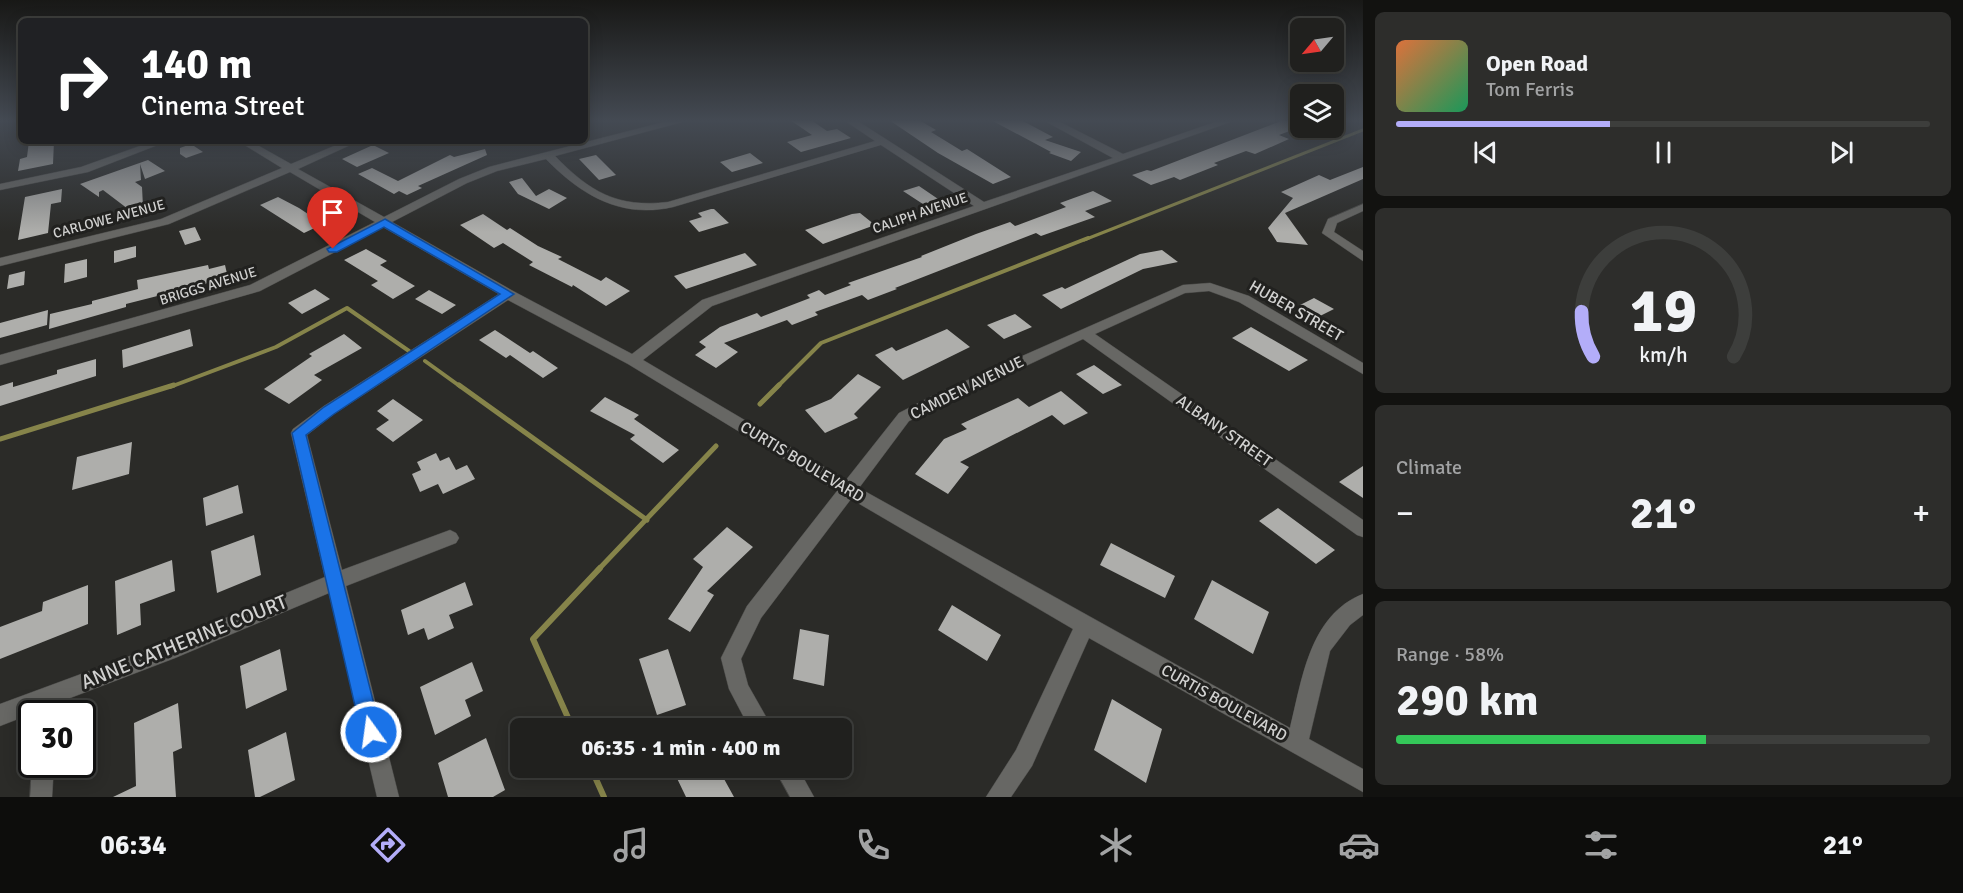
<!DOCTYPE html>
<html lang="en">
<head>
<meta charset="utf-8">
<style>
	:root { --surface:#20201e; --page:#2d2d2b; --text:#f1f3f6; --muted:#a2a3a4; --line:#3d3e3c; --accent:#b3adf9 }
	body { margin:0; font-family:Signika,sans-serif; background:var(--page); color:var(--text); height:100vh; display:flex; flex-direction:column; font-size:22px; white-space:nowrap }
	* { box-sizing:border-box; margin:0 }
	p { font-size:20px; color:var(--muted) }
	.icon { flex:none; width:33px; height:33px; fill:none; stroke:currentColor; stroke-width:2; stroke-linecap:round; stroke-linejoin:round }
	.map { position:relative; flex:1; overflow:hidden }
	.drawer { display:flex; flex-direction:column; gap:12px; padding:12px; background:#121210; width:600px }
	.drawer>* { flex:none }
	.hud { position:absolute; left:18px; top:18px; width:570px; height:126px; border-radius:9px; box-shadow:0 3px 15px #0003,0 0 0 2px var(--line); background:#202124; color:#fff; overflow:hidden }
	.needle { width:39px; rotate:241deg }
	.fabs { position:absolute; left:1290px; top:18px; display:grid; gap:12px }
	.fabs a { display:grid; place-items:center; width:54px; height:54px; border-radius:9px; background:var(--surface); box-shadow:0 3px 15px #0003,0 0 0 2px var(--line); font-size:30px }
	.speed { position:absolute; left:18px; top:700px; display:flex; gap:12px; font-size:30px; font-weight:700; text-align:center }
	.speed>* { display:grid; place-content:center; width:78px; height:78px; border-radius:50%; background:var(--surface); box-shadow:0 3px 15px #0003,0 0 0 2px var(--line); line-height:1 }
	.speed .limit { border:3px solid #111; border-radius:9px; background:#fff; color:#111 }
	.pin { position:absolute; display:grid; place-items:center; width:51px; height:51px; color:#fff; margin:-62px -26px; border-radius:50% 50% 50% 0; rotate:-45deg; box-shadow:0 0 6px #0007 }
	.pin .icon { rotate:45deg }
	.me { position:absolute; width:66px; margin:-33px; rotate:346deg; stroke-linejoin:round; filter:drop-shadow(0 0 4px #0008) }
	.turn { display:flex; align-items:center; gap:21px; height:126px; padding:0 24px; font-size:27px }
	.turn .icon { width:78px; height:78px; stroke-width:2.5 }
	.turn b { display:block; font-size:42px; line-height:51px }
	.big { font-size:45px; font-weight:700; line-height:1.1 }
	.drawer .widget { flex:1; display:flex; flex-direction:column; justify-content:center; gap:9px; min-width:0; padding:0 21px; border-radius:9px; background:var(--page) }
	.drawer .dial { align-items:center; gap:0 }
	.dial svg { height:156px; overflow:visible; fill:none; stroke:var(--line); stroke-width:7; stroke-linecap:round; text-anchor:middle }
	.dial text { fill:var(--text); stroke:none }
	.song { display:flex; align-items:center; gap:18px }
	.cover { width:72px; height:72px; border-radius:9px; background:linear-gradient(135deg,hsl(20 70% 55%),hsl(150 70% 35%)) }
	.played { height:6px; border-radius:3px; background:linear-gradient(90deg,var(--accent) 40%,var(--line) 40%) }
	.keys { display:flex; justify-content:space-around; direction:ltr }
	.heat { display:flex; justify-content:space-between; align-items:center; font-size:33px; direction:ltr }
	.charge { height:9px; border-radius:4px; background:linear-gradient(90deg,#34c759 58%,var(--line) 0) }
	.trip { position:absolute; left:510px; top:718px; width:342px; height:60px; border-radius:9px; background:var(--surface); box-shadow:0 3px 15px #0003,0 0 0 2px var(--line); font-weight:700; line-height:60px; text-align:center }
	.tabs { display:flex; height:96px; justify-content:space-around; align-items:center; background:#0d0d0c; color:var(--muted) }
	.tabs .icon { width:42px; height:42px }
	.tabs .on { color:var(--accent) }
	.tabs b { font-size:27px; color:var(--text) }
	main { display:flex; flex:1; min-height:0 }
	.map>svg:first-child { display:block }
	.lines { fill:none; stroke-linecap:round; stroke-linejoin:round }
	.stream-far3 { stroke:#86844a; stroke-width:3 }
	.stream-far2 { stroke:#86844a; stroke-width:4 }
	.stream-far1 { stroke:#86844a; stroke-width:5 }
	.stream { stroke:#86844a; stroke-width:6 }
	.building { fill:#aeaeab }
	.minor-casing { stroke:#484846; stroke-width:1 }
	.minor { fill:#676764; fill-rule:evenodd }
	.route { fill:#1a73e8; stroke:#114b97; stroke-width:1.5 }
	.labels { text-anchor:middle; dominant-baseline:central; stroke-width:6; stroke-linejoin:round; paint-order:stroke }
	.far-street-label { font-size:14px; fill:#d1d1d0; stroke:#21211f }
	.street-label { font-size:16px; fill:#d1d1d0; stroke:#21211f }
	.near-street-label { font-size:20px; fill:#d1d1d0; stroke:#21211f }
</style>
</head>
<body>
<main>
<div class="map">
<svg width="1363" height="797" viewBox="0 0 1363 797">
	<rect width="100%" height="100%" fill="#2b2b28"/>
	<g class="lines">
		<!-- stream-far3 -->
		<path class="stream-far3" d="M1084,240L1363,130"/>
		<!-- stream-far2 -->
		<path class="stream-far2" d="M425,361L461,387
			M170,387L276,347L347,308L409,351
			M777,387L821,343L1088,238"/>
		<!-- stream-far1 -->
		<path class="stream-far1" d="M459,385L647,520
			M760,404L779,385
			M0,439L174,385
			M598,570L716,446"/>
		<!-- stream -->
		<path class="stream" d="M573,729L533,639L600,568
			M591,768L604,797"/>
	</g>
	<!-- building -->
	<path class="building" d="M790,120H811L827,131L837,129L851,138L801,152L787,142L812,135Z
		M889,120H919L936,130L931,132L962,151L967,149L1011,177L993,184L938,153Z
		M991,120H1021L1053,137L1045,140L1081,152L1071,161L1049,153L1051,152Z
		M1284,120H1300V127L1279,135L1289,139L1255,154L1246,151L1214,163L1218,165L1180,180L1174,177L1151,185L1132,175L1147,170L1151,171Z
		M29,141H54L53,164L18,171L20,159L27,157Z
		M191,144L203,152L186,158L180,154V148Z
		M373,145L389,153L357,167L342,159Z
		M485,149L487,155L418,186L422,188L407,195L399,191L394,194L358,174L372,168L398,181L450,155L454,157Z
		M750,153L763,163L732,172L720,162Z
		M596,155L616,175L599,180L579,159Z
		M148,160L165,171L145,179L140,164L141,180L135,182L142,187L143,207L132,212L103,190L99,192V197L80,184Z
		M1363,167V179L1285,213L1308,245L1277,242L1268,228L1293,198L1281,192L1319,175L1330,180Z
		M522,178L536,196L549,189L567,198L549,209L518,194L509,182Z
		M919,186L944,203L929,208L903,191Z
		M62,189L61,202L51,204L48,233L18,240L25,197Z
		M1093,191L1112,201L1085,211L1095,217L1041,236L1036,233L895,288L897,289L868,300L862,295L815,312L818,315L792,325L787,320L724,343L738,352L716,368L695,355L706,347L699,342L720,327L757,313L761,317L810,298L807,295L819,290L825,295L851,285L848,283L922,257L921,256L976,234L1010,222L1015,226L1066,207L1060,203Z
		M278,197L299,208L323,224L304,233L260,205Z
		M711,209H714L729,223L699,232L689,221L702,217L698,213Z
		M860,213L875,225L823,244L805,230L852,214Z
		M483,214L507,230L510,228L538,246L562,257L558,259L601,281L606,277L630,291L606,306L573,285L572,287L529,265L533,262L503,243L494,248L460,225Z
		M195,227L201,240L185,245L179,231Z
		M136,246V257L114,263V251Z
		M366,249L387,261L380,265L415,286L393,299L371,285L378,281L344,260Z
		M1162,250L1178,262L1143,269L1061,309L1042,295L1062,287L1065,289L1140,254Z
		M745,253L757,265L686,289L674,276Z
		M87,259V277L64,283L65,264Z
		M208,265L209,269L225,265L228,278L126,304V307L49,329L50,314L92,304V301L138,289L137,280Z
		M25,271L24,285L7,289L9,275Z
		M315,289L330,299L302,314L288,303Z
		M429,290L456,305L442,314L415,299Z
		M1314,298L1334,309L1320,316L1300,305Z
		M48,310L47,325L0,338V323Z
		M1015,314L1032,327L1004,339L987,325Z
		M1251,327L1308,360L1289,371L1232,338Z
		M190,329L193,346L123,368L122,350Z
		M947,329L970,347L903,380L875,355L892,347L896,351Z
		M495,330L530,353L533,351L558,368L543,378L510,355L506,358L479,340Z
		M344,334L362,348L314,375L322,380L289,404L264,389L312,356L309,354Z
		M96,359V376L0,406V386L13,382V387L57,374V370Z
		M1094,365L1122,385L1103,394L1076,374Z
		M858,374L881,387L854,414L858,418L825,433L805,410L831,399Z
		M1061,391L1088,413L1064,425L1052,415L960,462L969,467L948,494L915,474L944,439L967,429L961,424L1018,398L1029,407Z
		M605,397L639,415L634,419L679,450L663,463L630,439L635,435L590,411Z
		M393,399L423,420L393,442L376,429L389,420L377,411Z
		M132,442L129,474L72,490L77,457Z
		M436,453L440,461L449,457L456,470L467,465L475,479L443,494L438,484L420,492L412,474L421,470L417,462Z
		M1363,466V498L1339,482Z
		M238,485L243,513L206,526L203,498Z
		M1278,508L1335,550L1316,564L1259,521Z
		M727,527L753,547L707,591L714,595L690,632L668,619L703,567L693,559Z
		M254,535L261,575L217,593L211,551Z
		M1111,543L1175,576L1165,598L1100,565Z
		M172,560L175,591L140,604L141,625L117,635L115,581Z
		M1212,580L1269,612L1253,654L1194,619Z
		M465,582L473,605L449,615L454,628L428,640L424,628L408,635L401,610Z
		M88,585V624L0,659V627L42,611L43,602Z
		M952,605L1001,635L987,661L938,630Z
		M800,629L829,635L824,686L793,679Z
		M280,649L287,690L246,709L240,666Z
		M668,649L686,705L657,715L639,659Z
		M472,662L483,691L465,700L471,716L435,735L420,687Z
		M1112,699L1162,729L1146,783L1094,750Z
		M178,703L182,748L173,752L176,797H113L136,786L134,723Z
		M286,732L295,780L260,797H255L248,750Z
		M486,738L505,790L493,797H448L438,763Z
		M672,768H718L734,797H686Z"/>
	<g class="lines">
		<!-- minor casing -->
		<g class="minor-casing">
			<path id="minor" d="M672,120H690L555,156C590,192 617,208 668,202L875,141L844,120H856L984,202L1113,158L1043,120H1056L1123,154L1221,120H1236L712,306L643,360L846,480L899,413L934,395L1183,285L1210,283L1249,296L1363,363V374L1239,302L1209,291L1185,293L1095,334L1363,520V537L1357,535L1083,339L909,421L859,488L1290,728C1302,681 1309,615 1363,594V615L1350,625L1330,651L1309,739L1363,769V792L1089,638L1032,766L1011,797H986L1016,750L1073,629L851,499L761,618L741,659L748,685L773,729H750L729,689L721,658L747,606L837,491L628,364L508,300L334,414L307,435L342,570L450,530L456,533L459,538L456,543L346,586L399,797H377L329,593L175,658L57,703V714H35L36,712L0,726V704L165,643L325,577L291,433L293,429L324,406L499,294L383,227L260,291L0,365V355L250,285L375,222L290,172L169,224L0,266V258L161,219L282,168L238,141H250L291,164L346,141H359L298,169L384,217L459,179L489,167ZM881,145L974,206L702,300L632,354L513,291L392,222L467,183L497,171L546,159C581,195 621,219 673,207Z
				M154,141H168L88,172L0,190V184L81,167Z
				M1363,204V211L1337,223L1334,232L1363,251V261L1322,233L1328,219Z
				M32,765H54L52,797H30Z
				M774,768H798L814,797H790Z"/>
		</g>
		<!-- minor -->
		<use href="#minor" class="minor"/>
	</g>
	<!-- sky -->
	<linearGradient id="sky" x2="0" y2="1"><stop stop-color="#181816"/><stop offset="0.52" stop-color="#444a53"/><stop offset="1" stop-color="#444a53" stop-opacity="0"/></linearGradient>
	<rect width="1363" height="232" fill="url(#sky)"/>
	<!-- route -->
	<path class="route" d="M385,219L514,294L334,414L306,435L381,732L378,739L371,742L364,739L361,732L292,433L324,407L500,294L384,227L337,252H329L327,249Z"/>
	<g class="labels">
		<!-- far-street labels -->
		<g class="far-street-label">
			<text transform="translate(920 213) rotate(-19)">CALIPH AVENUE</text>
			<text transform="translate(109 219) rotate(-15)">CARLOWE AVENUE</text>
			<text transform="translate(208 286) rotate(-17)">BRIGGS AVENUE</text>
		</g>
		<!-- street labels -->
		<g class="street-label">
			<text transform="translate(1296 311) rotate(30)">HUBER STREET</text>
			<text transform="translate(967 388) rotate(-26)">CAMDEN AVENUE</text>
			<text transform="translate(1224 431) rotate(35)">ALBANY STREET</text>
			<text transform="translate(802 462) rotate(31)">CURTIS BOULEVARD</text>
			<text transform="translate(1224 703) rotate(29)">CURTIS BOULEVARD</text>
		</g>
		<!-- near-street labels -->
		<g class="near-street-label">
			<text transform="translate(184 642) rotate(-22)">ANNE CATHERINE COURT</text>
		</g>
	</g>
</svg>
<div class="fabs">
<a><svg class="needle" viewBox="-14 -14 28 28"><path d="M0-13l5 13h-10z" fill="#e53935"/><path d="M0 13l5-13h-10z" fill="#a2a3a4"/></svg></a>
<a><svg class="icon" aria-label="layers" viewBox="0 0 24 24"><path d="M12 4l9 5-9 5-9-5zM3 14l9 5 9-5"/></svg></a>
</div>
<div class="speed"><div class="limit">30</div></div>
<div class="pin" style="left:333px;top:249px;background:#d93025"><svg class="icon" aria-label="arrive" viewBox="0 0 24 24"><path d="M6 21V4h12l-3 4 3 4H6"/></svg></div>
<svg class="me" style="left:371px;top:732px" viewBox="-20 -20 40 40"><circle r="17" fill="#1a73e8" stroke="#fff" stroke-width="3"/><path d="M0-11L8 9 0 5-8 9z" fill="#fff"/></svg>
<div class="trip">06:35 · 1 min · 400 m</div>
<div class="hud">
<div class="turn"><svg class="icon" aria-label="right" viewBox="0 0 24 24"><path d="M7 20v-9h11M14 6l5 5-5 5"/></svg><div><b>140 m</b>Cinema Street</div></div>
</div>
</div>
<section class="drawer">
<div class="widget">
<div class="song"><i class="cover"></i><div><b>Open Road</b><p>Tom Ferris</p></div></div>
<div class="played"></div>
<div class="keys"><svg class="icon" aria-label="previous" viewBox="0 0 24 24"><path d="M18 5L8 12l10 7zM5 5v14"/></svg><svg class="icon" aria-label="pause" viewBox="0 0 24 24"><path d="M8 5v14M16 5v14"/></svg><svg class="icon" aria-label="next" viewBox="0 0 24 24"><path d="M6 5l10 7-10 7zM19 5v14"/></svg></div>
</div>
<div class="widget dial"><svg viewBox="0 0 100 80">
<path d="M14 69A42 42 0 1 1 86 69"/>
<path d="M14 69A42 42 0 0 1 8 46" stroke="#b3adf9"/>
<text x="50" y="56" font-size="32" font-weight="700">19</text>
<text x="50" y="72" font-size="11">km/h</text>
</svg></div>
<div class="widget"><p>Climate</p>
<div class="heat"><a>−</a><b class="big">21°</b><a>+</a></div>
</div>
<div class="widget"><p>Range · 58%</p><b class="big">290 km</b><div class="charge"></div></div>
</section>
</main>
<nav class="tabs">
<b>06:34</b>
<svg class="icon on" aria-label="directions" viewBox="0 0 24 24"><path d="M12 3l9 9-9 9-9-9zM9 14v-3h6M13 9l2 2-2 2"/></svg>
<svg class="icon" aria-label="music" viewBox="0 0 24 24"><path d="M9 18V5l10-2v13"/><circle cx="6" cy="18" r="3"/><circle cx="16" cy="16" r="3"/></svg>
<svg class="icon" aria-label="phone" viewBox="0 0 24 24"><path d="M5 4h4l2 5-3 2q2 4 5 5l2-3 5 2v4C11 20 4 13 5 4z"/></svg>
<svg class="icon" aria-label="climate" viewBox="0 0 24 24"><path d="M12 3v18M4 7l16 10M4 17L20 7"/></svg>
<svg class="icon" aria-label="car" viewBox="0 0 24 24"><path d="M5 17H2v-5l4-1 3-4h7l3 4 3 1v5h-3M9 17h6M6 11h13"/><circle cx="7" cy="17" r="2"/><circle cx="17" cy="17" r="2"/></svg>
<svg class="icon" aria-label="filters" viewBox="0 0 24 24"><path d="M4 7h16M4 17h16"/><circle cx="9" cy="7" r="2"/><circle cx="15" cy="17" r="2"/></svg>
<b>21°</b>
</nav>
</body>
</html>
